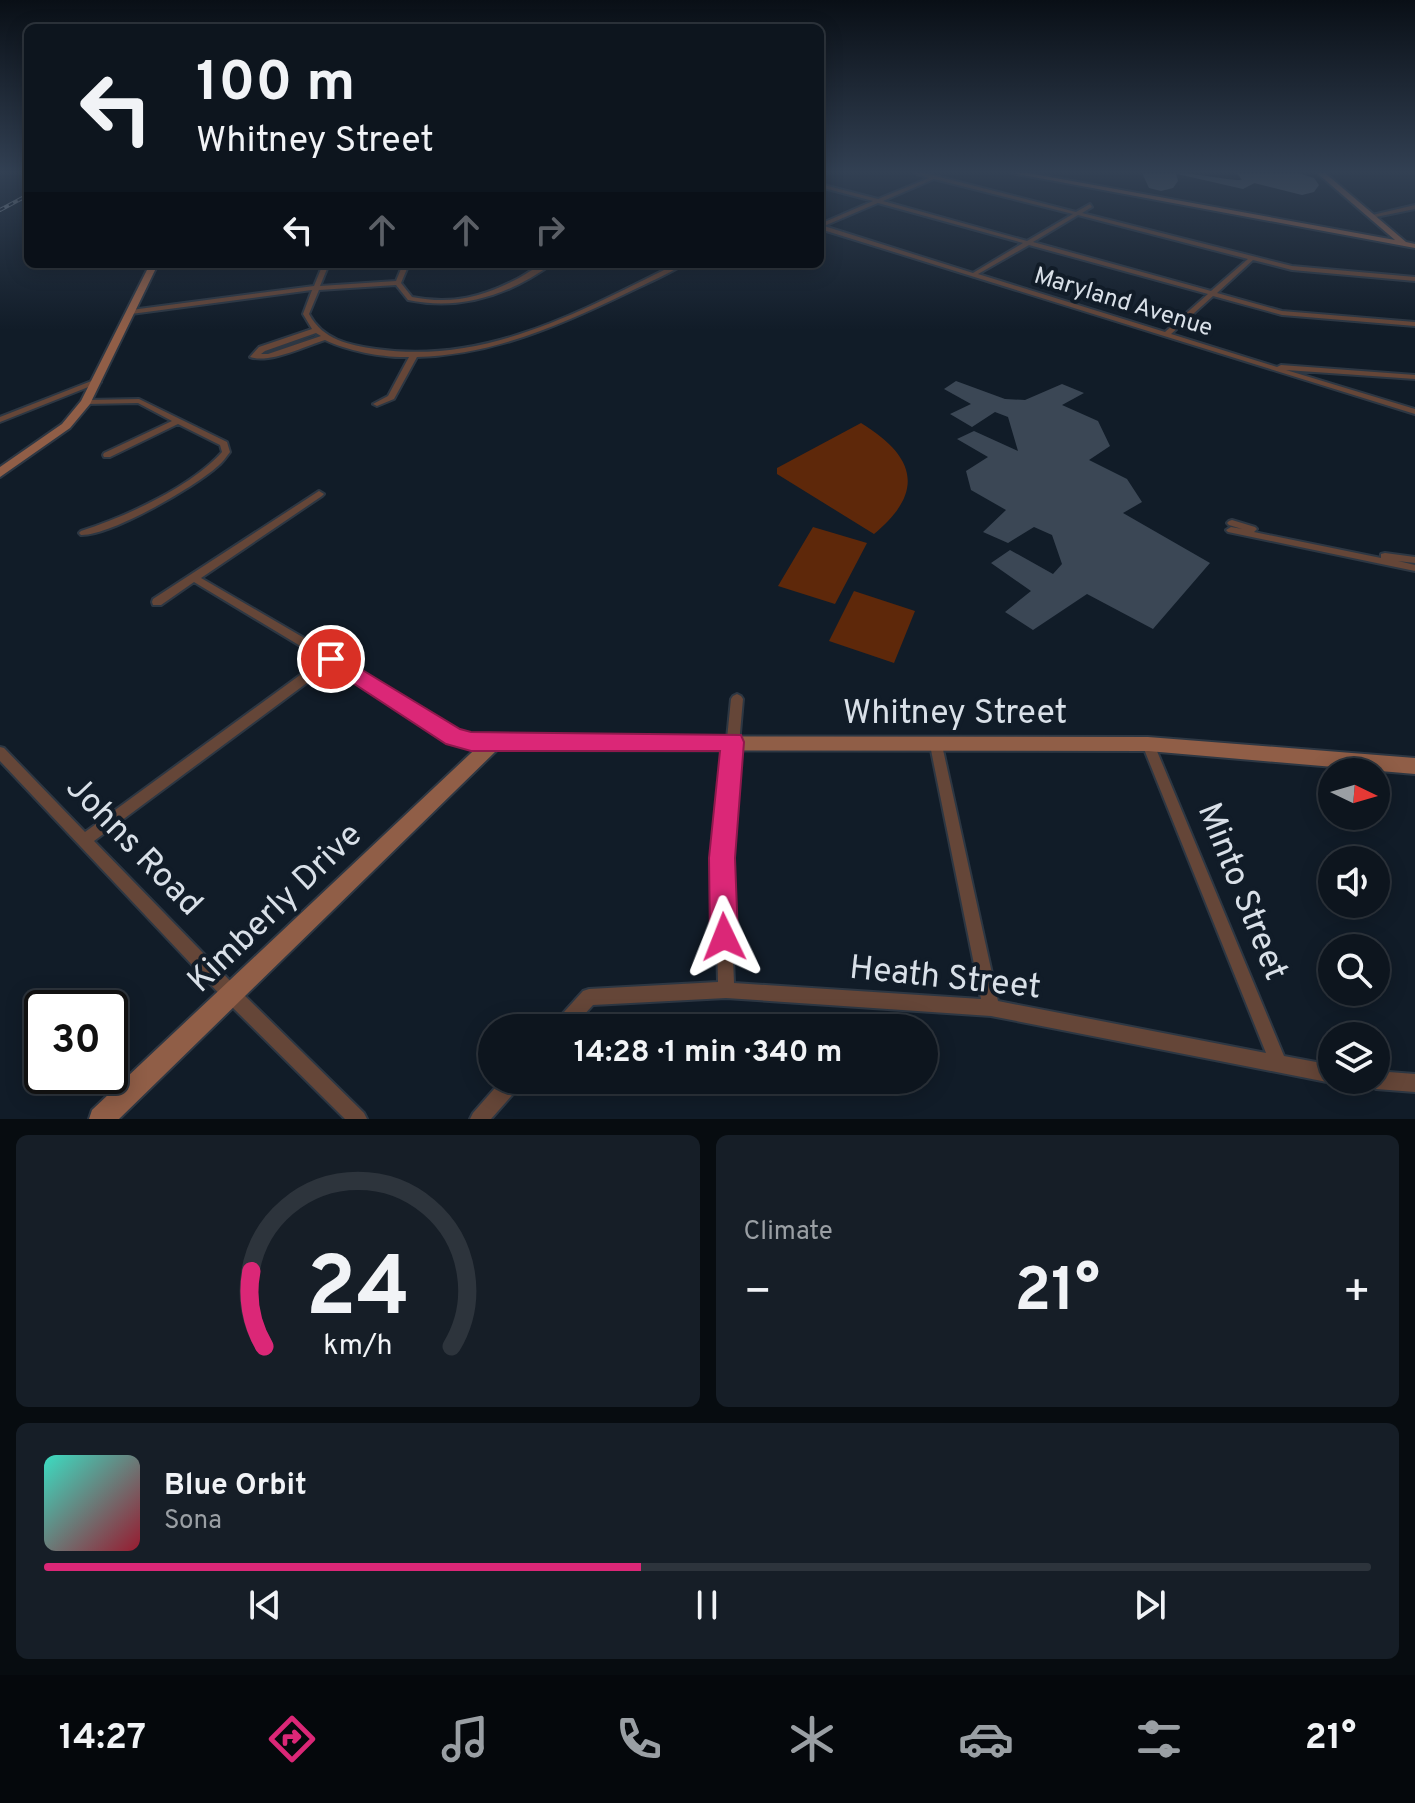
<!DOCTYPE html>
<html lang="en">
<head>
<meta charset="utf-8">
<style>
	:root { --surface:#0d151e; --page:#161e27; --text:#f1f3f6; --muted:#9a9fa4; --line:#2d343c; --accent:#db2777 }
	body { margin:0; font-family:Overpass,sans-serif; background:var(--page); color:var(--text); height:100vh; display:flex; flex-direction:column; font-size:30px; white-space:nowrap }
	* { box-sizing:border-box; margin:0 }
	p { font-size:26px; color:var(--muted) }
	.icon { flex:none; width:44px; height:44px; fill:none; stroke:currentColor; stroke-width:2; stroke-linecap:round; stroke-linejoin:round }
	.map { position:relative; height:1119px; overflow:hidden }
	.side { display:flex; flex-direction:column; gap:16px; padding:16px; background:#070c10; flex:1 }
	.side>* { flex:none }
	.hud { position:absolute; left:24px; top:24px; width:800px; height:244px; border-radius:12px; box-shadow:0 4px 20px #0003,0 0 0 2px var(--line); background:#0d151e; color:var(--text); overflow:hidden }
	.needle { width:52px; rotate:95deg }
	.controls { position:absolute; left:1318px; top:758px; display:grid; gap:16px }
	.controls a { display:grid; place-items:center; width:72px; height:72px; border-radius:50%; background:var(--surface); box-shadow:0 4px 20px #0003,0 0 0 2px var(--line); font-size:40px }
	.speed { position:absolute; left:24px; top:990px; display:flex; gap:16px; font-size:40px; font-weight:700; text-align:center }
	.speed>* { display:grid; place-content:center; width:104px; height:104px; border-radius:50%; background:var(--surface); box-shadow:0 4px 20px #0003,0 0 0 2px var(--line); line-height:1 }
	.speed .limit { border:4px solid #111; border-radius:12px; background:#fff; color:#111 }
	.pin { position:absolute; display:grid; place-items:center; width:68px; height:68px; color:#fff; margin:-34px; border:4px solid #fff; border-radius:50%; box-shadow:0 2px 8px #0007 }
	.me { position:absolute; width:88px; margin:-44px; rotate:358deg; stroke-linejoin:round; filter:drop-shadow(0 0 6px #0008) }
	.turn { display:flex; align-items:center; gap:28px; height:168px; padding:0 40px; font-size:36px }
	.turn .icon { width:104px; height:104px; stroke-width:2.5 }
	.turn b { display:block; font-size:56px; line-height:68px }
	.lanes { display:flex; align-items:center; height:76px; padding:0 40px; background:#0003; justify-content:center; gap:40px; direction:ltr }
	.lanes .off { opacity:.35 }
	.big { font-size:60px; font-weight:700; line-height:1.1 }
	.side .tile { flex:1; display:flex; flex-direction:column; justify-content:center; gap:12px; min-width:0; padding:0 28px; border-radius:12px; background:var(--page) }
	.side .dial { align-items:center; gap:0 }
	.dial svg { height:208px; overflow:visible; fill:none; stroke:var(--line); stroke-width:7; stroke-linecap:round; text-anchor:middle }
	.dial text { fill:var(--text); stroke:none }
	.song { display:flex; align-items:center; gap:24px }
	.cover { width:96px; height:96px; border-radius:12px; background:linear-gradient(135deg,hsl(170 70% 55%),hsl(350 70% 35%)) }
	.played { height:8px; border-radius:4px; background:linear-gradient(90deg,var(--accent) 45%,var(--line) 45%) }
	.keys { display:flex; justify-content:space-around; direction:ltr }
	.heat { display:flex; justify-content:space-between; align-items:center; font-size:44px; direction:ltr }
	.side .tiles { flex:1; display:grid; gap:16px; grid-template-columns:1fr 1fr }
	.tile:last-child { grid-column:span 2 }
	.trip { position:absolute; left:478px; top:1014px; width:460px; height:80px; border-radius:40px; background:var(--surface); box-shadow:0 4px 20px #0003,0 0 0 2px var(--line); font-weight:700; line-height:80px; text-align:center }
	.dock { display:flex; height:128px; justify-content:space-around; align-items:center; background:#05080c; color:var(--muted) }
	.dock .icon { width:56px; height:56px }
	.dock .selected { color:var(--accent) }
	.dock b { font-size:36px; color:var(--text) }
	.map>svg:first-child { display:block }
	.green { fill:#5e280a }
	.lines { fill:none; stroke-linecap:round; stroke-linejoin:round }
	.taxiway { fill:#535d68; fill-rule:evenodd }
	.runway { fill:#535d68; fill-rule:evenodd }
	.building { fill:#3b4755 }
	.street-casing { stroke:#2d3743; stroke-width:4 }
	.secondary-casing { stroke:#2d3743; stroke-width:4 }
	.street { fill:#654638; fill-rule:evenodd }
	.secondary { fill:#905e47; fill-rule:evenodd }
	.rail-casing { stroke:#959ea7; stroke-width:4 }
	.rail { stroke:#111c28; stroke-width:2; stroke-dasharray:5; stroke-linecap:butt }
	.route { fill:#db2777; stroke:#8e194d; stroke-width:2 }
	.labels { text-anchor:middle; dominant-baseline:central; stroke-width:8; stroke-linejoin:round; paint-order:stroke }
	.far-street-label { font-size:24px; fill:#d9e0e8; stroke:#111c28 }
	.near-street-label { font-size:34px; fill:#d9e0e8; stroke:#111c28 }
</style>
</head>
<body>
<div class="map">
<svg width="1415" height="1119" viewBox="0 0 1415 1119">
	<rect width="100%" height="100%" fill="#111c28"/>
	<!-- green -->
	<path class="green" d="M861,423C915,456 926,491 874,534L777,474V468Z
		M813,527L867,543L835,604L778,586Z
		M854,591L915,611L894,663L829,641Z"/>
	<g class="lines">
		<!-- taxiway -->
		<path class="taxiway" d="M1173,173C1195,173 1215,178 1237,180C1247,181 1261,173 1274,173L1243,189Z"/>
		<!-- runway -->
		<path class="runway" d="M1142,173H1176L1178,181L1173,188L1161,191L1149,188Z
			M1237,173H1298L1314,178L1319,185L1314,192L1302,195L1242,180Z"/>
	</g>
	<!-- building -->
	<path class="building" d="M956,381L1005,399L1025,400L1062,384L1084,393L1062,405L1098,421L1110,446L1089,460L1127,479L1142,502L1123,513L1210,563L1153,629L1087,594L1033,630L1005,612L1031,591L991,563L1010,550L1053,574L1062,564L1052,535L1034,527L1008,543L983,532L1006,510L971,490L966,471L988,457L957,439L974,431L1018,451L1008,417L995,412L972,427L950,414L971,404L944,389Z"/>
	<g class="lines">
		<!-- street casing -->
		<g class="street-casing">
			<path id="street" d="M915,173H924L1076,212L1090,204L1092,207L1082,213L1292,266L1415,277V281L1292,270L1253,260L1217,293L1282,311L1415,322V326L1282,315L1213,296L1171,334L1277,367L1281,365L1415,375V379L1286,370L1415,409V414L820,229V224L873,201L820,187V184L878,199L929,178ZM934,179L1073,214L1027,241L883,201ZM878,203L1023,243L973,273L824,226ZM1078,215L1248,259L1211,291L1033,242ZM1029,245L1208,294L1165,332L978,274Z
				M1415,205V209L1371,218L1368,216Z
				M323,264H329L320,286L396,281L403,264H409L401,283L412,297C452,305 482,297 517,279C528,273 539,264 552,264C509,295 460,311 408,300L396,285L319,290L309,314C323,340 349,345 376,349C486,365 581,311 676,264H684C667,275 647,283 629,292C561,325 493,355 417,357L394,399L377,406L373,404L388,396L409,357C384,358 348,351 325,340C306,346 269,364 250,357L259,347L312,329L303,314L312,290L131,314L128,312L131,310L314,286ZM316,333L321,336L268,354H261L265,351Z
				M94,380H100L101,382L0,422V417Z
				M139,399L227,442L230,452C226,457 223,462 218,466C195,487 110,536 81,535L79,533L81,531C125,517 191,487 222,452L220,445L178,424L110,457H104L103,455L104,453L172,421L138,403L86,404L82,402L86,400Z
				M319,491L324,494L322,496L201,578L335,656L457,732L497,739L499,743L497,747L493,748L450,741L331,665L94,841L239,990L364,1113L367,1119H345L227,1002L0,761V747L4,748L85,832L322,659L194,582L161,605H153L152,602L153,599Z
				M1232,520L1255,527L1257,529L1254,532L1381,558V554L1385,553L1415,557V563L1398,561L1415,565V571L1228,532L1226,530L1231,527L1242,529L1229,525L1227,523L1229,521Z
				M737,694L741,696L743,699L729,858L734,983L981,999L930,745L932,741L936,740L940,741L942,745L998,1001L1266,1053L1142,744L1144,740L1148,739L1152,740L1154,744L1284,1056L1332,1065V1080H1338L1332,1083L991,1016L726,998L593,1005L572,1028H553L555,1022L583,991L589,989L718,982L715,858L731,699L733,696Z
				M1376,1071L1415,1074V1092L1376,1089L1370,1086L1367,1080H1376Z
				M502,1080H523L520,1086L491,1119H470L473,1113Z"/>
		</g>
		<!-- secondary casing -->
		<g class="secondary-casing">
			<path id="secondary" d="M1012,173H1028L1395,240L1317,173H1325L1406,242L1415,244V248Z
				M150,264H158L90,404L70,428L0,477V467L62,424L81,401Z
				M493,736L1148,737L1415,758V774L1148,751L497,750L119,1119H89L92,1110L487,738Z"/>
		</g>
		<!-- street -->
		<use href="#street" class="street"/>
		<!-- secondary -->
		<use href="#secondary" class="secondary"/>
		<!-- rail casing -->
		<g class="rail-casing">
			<path id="rail" d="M0,210L28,195"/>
		</g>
		<!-- rail -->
		<use href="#rail" class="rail"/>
	</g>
	<!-- sky -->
	<linearGradient id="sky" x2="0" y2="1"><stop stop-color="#090f16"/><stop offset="0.52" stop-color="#324053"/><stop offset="1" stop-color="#324053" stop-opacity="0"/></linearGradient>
	<rect width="1415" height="330" fill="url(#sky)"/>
	<!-- route -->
	<path class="route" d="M331,651L460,729L471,732L741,735L744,742L735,858L738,937L734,947L724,951L714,947L710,937L709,858L720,751H471L446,744L324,664L321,659Z"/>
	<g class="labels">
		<!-- far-street labels -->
		<g class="far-street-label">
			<text transform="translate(1123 303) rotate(17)">Maryland Avenue</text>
		</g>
		<!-- near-street labels -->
		<g class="near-street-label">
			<text x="955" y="714">Whitney Street</text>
			<text transform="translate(133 847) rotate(46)">Johns Road</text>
			<text transform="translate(1241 892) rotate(68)">Minto Street</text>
			<text transform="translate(276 909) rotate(-44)">Kimberly Drive</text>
			<text transform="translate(945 979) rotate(6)">Heath Street</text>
		</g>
	</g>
</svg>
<div class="controls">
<a><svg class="needle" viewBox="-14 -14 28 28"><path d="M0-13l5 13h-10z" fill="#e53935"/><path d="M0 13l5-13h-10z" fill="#9a9fa4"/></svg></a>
<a><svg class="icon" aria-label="sound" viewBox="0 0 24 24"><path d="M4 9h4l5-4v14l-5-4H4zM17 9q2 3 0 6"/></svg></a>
<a><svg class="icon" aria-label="search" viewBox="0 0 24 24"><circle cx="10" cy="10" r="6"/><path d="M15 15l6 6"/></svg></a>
<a><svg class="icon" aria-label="layers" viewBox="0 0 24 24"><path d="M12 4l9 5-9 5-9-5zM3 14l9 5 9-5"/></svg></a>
</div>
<div class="speed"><div class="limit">30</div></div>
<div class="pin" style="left:331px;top:659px;background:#d93025"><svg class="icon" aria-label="arrive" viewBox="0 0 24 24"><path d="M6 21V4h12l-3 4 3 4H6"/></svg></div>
<svg class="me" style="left:724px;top:937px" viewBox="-20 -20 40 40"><path d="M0-17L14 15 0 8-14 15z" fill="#db2777" stroke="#fff" stroke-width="4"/></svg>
<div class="trip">14:28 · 1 min · 340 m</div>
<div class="hud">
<div class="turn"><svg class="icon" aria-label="left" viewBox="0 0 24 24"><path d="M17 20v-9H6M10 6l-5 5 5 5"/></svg><div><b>100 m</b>Whitney Street</div></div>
<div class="lanes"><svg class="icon" aria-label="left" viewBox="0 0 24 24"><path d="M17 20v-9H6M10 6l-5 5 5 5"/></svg><svg class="icon off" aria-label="ahead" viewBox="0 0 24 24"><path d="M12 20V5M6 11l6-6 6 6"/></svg><svg class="icon off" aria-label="ahead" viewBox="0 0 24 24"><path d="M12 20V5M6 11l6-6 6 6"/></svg><svg class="icon off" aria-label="right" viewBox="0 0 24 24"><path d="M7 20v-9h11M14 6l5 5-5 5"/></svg></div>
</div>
</div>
<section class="side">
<div class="tiles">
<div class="tile dial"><svg viewBox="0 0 100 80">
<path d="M14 69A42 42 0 1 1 86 69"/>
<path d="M14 69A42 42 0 0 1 9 40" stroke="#db2777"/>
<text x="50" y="56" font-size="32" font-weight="700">24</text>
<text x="50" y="72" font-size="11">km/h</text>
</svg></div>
<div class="tile"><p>Climate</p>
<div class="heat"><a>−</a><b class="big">21°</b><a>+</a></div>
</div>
<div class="tile">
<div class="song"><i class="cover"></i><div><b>Blue Orbit</b><p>Sona</p></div></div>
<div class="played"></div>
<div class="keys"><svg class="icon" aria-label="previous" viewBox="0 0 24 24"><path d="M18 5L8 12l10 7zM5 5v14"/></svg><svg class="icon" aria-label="pause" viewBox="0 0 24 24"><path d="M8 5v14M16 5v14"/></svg><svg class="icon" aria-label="next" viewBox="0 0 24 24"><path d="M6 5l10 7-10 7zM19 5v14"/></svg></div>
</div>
</div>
</section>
<nav class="dock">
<b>14:27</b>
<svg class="icon selected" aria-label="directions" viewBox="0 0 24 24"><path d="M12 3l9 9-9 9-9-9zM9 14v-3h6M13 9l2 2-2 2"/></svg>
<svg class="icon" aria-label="music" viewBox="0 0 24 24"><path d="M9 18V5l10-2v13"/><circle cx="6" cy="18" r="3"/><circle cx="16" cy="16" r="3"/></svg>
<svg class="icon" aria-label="phone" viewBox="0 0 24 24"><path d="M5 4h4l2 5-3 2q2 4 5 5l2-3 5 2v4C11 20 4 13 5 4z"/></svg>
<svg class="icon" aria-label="climate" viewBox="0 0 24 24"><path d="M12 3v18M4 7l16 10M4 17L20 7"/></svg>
<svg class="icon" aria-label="car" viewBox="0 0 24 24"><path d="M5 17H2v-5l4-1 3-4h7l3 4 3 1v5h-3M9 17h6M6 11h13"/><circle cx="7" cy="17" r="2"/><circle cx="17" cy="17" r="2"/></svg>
<svg class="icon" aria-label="filters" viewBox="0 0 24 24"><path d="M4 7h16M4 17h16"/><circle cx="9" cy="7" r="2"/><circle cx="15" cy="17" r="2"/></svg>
<b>21°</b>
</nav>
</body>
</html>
